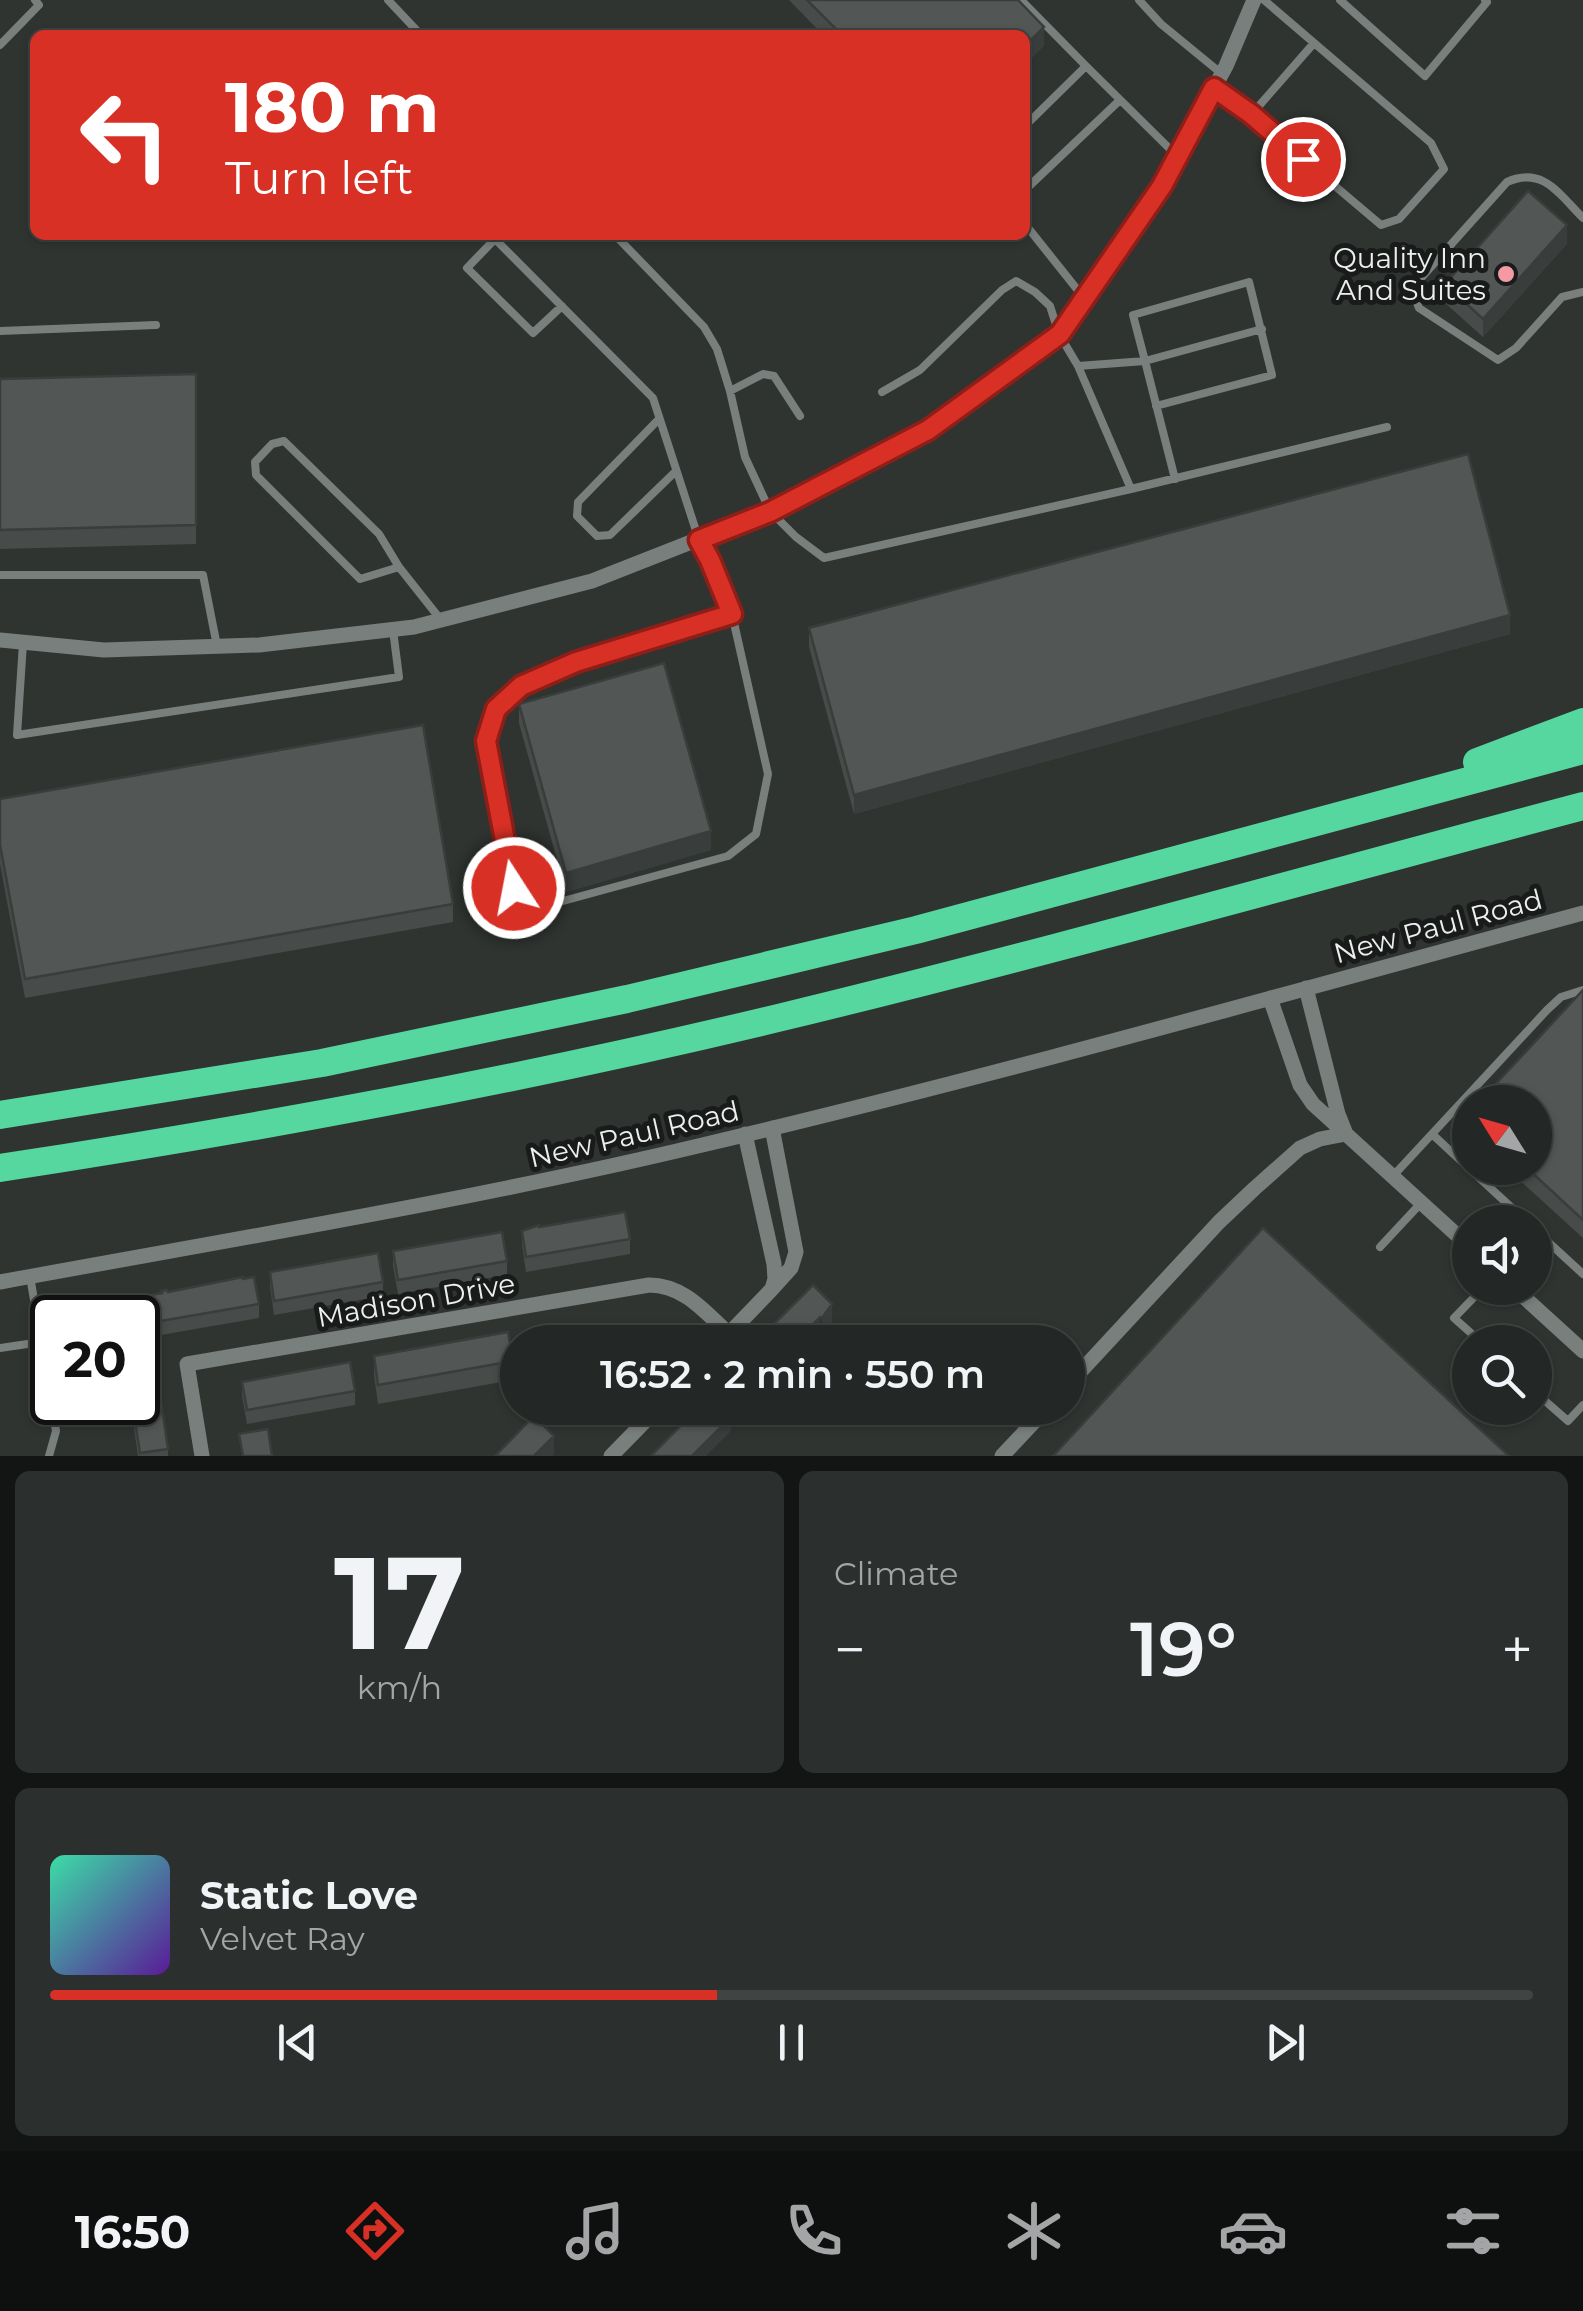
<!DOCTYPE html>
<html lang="en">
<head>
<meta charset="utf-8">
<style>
	:root { --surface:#232725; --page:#2b2f2d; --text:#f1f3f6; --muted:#a3a5a7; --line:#404442; --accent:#d93025 }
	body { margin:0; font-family:Montserrat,sans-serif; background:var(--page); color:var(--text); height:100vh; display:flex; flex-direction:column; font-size:38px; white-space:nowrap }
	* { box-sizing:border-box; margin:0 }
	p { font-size:32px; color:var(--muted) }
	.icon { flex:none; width:55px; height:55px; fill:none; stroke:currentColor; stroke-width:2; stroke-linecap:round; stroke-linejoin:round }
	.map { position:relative; height:1456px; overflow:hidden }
	.details { display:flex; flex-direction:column; gap:15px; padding:15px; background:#131514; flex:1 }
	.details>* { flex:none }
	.banner { position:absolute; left:30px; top:30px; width:1000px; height:210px; border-radius:15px; box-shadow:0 2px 8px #0004,0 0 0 2px var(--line); background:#d93025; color:#fff; overflow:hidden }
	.needle { width:65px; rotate:307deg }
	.controls { position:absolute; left:1452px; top:1085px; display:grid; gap:20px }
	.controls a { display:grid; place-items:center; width:100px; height:100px; border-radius:50%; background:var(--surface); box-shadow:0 2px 8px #0004,0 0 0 2px var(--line); font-size:50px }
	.speed { position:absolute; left:30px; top:1295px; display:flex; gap:20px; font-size:50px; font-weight:700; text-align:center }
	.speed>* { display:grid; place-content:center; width:130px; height:130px; border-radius:50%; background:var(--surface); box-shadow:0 2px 8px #0004,0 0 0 2px var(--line); line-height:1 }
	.speed .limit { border:5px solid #111; border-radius:15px; background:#fff; color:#111 }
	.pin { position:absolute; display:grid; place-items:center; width:85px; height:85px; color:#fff; margin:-42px; border:5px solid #fff; border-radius:50%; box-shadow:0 2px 10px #0007 }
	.me { position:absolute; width:110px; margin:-55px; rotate:349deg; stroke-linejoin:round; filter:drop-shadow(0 0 8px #0008) }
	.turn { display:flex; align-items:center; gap:35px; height:210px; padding:0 30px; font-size:45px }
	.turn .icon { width:130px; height:130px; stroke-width:2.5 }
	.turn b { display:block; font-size:70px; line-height:85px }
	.big { font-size:75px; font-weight:600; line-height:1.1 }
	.details .widget { flex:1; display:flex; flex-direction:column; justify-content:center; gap:15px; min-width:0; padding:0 35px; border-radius:15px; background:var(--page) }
	.details .dial { align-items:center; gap:0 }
	.dial b { font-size:130px; line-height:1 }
	.song { display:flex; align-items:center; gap:30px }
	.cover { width:120px; height:120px; border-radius:15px; background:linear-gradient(135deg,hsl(160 70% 55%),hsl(270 70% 35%)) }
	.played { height:10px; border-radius:5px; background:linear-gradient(90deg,var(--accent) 45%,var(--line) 45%) }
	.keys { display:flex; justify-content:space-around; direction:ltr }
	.heat { display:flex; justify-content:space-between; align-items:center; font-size:55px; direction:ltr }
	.details .tiles { flex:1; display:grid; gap:15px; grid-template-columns:1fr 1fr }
	.widget:last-child { grid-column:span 2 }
	.trip { position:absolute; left:500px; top:1325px; width:585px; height:100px; border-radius:50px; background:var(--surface); box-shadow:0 2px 8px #0004,0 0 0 2px var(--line); font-weight:600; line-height:100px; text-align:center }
	.tab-bar { display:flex; height:160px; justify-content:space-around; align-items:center; background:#0e100f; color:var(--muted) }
	.tab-bar .icon { width:70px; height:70px }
	.tab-bar .current { color:var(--accent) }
	.tab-bar b { font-size:45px; color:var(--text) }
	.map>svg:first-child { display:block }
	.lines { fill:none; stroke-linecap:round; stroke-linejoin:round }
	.lane { stroke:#797f7c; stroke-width:8 }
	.street { stroke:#797f7c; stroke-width:15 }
	.highway { stroke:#55d79f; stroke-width:28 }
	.wall { fill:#474b49 }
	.shaded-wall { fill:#393d3c }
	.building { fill:#525755; stroke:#393d3c; stroke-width:2.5 }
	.route-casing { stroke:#8d1f18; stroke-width:25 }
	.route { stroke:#d93025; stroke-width:18 }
	.poi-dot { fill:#f49aa5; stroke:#191b1a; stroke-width:4 }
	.labels { text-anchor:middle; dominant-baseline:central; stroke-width:10; stroke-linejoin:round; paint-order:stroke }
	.poi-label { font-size:28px; fill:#ecefee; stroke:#191b1a; text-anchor:end }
	.street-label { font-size:28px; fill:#ecefee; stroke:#191b1a }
</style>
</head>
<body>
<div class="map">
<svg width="1583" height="1456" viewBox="0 0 1583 1456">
	<rect width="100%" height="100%" fill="#2f3431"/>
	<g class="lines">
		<!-- lane -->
		<path class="lane" d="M388,0L421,35
			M1021,0L1086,66
			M1139,0L1161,24L1222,74
			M1340,0L1425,76L1487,2L1485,0
			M0,45L39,5L35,0
			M1214,88L1251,115L1381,225L1399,219L1444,169L1431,143L1264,0
			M1251,115L1314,43
			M1025,126L1086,66L1177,156
			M1025,190L1120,100
			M1583,218C1559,194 1543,166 1507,182L1421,278L1413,293L1419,308L1498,360L1516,348L1562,297L1583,292
			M1025,224L1084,298
			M491,235L653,398L699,540L732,614L768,774L756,834L728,856L541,907L514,888L486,741L496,709L521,686L576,662L732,614
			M615,235L704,327L717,349L730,391L745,457L770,511L796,537L824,558L1131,489L1078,366L1059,334L1050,306L1035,292L1016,281L1002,290L920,370L882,392
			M495,239L467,268L533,333L562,306
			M0,331L156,325
			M1078,366L1145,361L1175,479
			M730,391L763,374L774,376L800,416
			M1156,406L1272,375L1249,282L1133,315L1145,361L1262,329
			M659,419L578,502L577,516L597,536L610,535L676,471
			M1131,489L1387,427
			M399,567L360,579L256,475L255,462L272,444L284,441L379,534L399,567L441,620
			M0,575H203L217,646
			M23,643L17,735L399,677L393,630
			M1432,1134L1527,1222
			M1393,1176L1547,1010L1561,997L1583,990
			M1535,1230L1583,1274
			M1380,1247L1421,1203
			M30,1276L56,1431L49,1456
			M1481,1342L1454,1318L1483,1288
			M0,1348L41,1342
			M1535,1392L1568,1421L1583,1405"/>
		<!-- street -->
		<path class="street" d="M0,640L104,650L259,645L414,627L592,581L770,511L928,430L1059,334L1161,186L1226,66L1254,0
			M1270,998L1300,1085L1313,1104L1346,1134L1338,1114L1306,988
			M745,1134L774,1264L775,1279L772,1289L791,1268L796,1252L772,1128
			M0,1282C233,1239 467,1201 698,1146C995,1076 1288,993 1583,913
			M1514,1288L1583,1351
			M721,1342L772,1289
			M1068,1385L1219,1222L1255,1188L1300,1148L1320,1139L1346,1134L1470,1247
			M202,1456L187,1364L649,1285C684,1285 705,1312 729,1334
			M611,1456L658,1408
			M1002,1456L1047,1408"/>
		<!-- highway -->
		<path class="highway" d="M1477,762L1583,722
			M0,1115L322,1063L627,999L916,930L1583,750
			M0,1168C261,1128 521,1080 778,1018C1047,953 1315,877 1583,806"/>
	</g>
	<!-- wall -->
	<path class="wall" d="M789,0H1018L1044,46L1025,35H823Z
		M1567,244L1483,337L1445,303V284Z
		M196,374V544L0,549V379Z
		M809,628L1510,634L854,814L809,647Z
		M519,704L711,850L566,892L519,723Z
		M0,799L453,904V922L25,998L0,864Z
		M1583,990V1238L1506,1168H1535Z
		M539,1227L630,1239V1254L526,1272L522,1245V1231Z
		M393,1251L507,1261V1275L398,1294L393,1266Z
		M270,1272L383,1282V1296L274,1315L270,1287Z
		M168,1292L259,1304V1318L155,1336L151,1309V1295Z
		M374,1356L513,1361V1380L378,1404L374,1375Z
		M242,1382L355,1391V1405L247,1424L242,1396Z
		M130,1402H138L168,1449V1456H138Z
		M549,1408H564V1411L558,1418Z
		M575,1408H594L585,1417Z
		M729,1408H752L739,1418Z"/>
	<!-- shaded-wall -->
	<path class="shaded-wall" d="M1044,27V46L1025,65V46Z
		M1567,225V244L1483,337V319Z
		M1510,615V634L854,814V795Z
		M711,831V850L566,892V873Z
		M832,1304V1323L822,1337V1318Z
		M820,1317V1336L814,1342H796Z
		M585,1408H594L585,1417Z
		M739,1408H752L739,1418Z
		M731,1417V1431L706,1456H692Z
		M554,1436V1455L552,1456H534Z"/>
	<!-- building -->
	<path class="building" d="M807,0H1018L1044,27L1025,46V35H842Z
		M1528,191L1567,225L1483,319L1445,284Z
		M196,374V525L0,530V379Z
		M1468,454L1510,615L854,795L809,628Z
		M664,663L711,831L566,873L519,704Z
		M423,725L453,904L25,979L0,845V799Z
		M1583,990V1220L1527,1168H1535V1102H1479Z
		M625,1212L630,1239L526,1257L522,1231L539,1225V1227L546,1226Z
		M1263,1228L1509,1456H1053Z
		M502,1232L507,1261L398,1280L393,1251Z
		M378,1253L383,1282L274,1301L270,1272Z
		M243,1277V1279L254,1277L259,1304L155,1322L151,1295L162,1293L161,1291L167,1290L168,1292Z
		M813,1285L832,1304L822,1318L820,1317L796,1342H756Z
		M622,1330L635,1342H610Z
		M508,1332L513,1361L378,1385L374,1356Z
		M152,1340L168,1449L140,1453L132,1402H138V1342Z
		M350,1362L355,1391L247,1410L242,1382Z
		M698,1408H721L731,1417L692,1456H651Z
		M534,1416L554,1436L534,1456H495Z
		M268,1429L272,1456H243L239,1434Z"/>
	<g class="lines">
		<!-- route casing -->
		<g class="route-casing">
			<path id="route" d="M514,888L486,741L496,709L521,686L576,662L732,614L710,560L699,540L770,512L928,430L1060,334L1162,186L1214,88L1251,114L1303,159"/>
		</g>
		<!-- route -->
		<use href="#route" class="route"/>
	</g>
	<!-- markers -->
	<circle class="poi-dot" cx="1506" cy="274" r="10"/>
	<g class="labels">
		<!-- poi labels -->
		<g class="poi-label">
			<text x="1486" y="258">Quality Inn<tspan x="1486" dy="32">And Suites</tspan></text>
		</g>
		<!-- street labels -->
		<g class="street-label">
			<text transform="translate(1438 926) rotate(-15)">New Paul Road</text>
			<text transform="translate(634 1134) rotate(-13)">New Paul Road</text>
			<text transform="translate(416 1300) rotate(-10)">Madison Drive</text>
		</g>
	</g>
</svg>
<div class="controls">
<a><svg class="needle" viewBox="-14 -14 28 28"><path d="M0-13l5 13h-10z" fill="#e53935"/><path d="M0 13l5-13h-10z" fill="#a3a5a7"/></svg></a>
<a><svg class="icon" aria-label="sound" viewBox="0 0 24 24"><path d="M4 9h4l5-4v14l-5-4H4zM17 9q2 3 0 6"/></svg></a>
<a><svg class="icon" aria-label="search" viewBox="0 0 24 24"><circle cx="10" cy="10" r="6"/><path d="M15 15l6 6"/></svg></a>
</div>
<div class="speed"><div class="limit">20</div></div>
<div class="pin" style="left:1303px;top:159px;background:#d93025"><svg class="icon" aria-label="arrive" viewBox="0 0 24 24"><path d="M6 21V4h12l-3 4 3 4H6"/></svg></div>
<svg class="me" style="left:514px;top:888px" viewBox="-20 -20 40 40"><circle r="17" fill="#d93025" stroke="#fff" stroke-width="3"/><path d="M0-11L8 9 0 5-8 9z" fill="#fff"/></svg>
<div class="trip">16:52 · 2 min · 550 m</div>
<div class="banner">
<div class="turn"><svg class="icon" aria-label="left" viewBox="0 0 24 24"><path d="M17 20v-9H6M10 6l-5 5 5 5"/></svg><div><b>180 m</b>Turn left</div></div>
</div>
</div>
<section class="details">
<div class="tiles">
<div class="widget dial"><b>17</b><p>km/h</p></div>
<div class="widget"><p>Climate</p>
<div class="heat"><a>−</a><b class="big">19°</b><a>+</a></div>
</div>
<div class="widget">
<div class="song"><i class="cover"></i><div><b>Static Love</b><p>Velvet Ray</p></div></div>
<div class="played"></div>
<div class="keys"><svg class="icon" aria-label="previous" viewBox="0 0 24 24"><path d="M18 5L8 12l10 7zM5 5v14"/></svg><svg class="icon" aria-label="pause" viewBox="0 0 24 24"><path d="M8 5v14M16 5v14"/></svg><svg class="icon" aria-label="next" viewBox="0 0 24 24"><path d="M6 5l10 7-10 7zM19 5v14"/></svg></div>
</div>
</div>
</section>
<nav class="tab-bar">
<b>16:50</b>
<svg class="icon current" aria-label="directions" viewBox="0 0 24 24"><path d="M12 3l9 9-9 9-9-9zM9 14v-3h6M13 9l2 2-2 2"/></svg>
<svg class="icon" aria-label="music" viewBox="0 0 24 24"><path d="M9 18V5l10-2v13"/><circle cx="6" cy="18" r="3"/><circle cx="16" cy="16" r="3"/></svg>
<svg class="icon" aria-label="phone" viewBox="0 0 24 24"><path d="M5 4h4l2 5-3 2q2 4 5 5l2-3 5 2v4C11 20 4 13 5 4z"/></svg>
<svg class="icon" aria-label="climate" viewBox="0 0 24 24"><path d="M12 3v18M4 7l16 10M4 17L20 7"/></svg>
<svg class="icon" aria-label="car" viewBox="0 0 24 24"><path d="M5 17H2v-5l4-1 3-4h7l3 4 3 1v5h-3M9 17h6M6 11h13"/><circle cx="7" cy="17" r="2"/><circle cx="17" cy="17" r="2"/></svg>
<svg class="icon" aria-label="filters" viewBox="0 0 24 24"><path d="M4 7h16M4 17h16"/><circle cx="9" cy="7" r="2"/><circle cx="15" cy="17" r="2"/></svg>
</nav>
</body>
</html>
